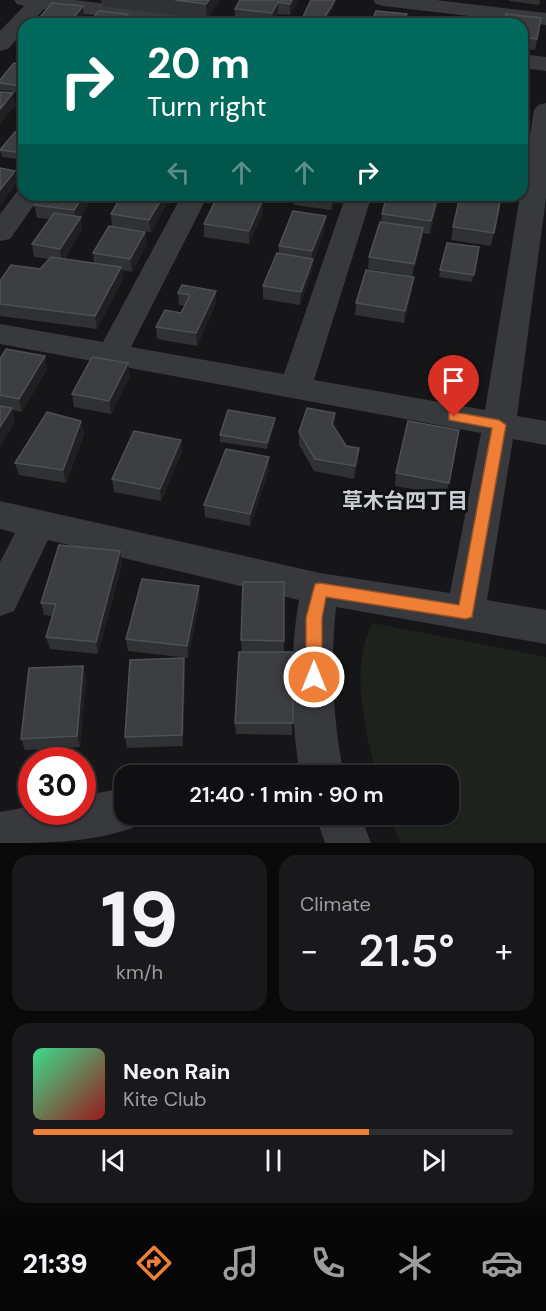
<!DOCTYPE html>
<html lang="en">
<head>
<meta charset="utf-8">
<style>
	:root { --surface:#101012; --page:#19191b; --text:#f1f3f6; --muted:#9c9d9f; --line:#303032; --accent:#ef7f37 }
	body { margin:0; font-family:"DM Sans","Noto Sans JP",sans-serif; background:var(--page); color:var(--text); height:100vh; display:flex; flex-direction:column; font-size:22px; white-space:nowrap }
	* { box-sizing:border-box; margin:0 }
	p { font-size:20px; color:var(--muted) }
	.icon { flex:none; width:33px; height:33px; fill:none; stroke:currentColor; stroke-width:2; stroke-linecap:round; stroke-linejoin:round }
	.map { position:relative; height:843px; overflow:hidden }
	.details { display:flex; flex-direction:column; gap:12px; padding:12px; background:#09090a; flex:1 }
	.details>* { flex:none }
	.top-card { position:absolute; left:18px; top:18px; width:510px; height:183px; border-radius:18px; box-shadow:0 2px 4px #0004,0 0 0 2px var(--line); background:#00695c; color:#fff; overflow:hidden }
	.speed { position:absolute; left:18px; top:747px; display:flex; gap:12px; font-size:30px; font-weight:700; text-align:center }
	.speed>* { display:grid; place-content:center; width:78px; height:78px; border-radius:50%; background:var(--surface); box-shadow:0 2px 4px #0004,0 0 0 2px var(--line); line-height:1 }
	.speed .limit { border:9px solid #d22; background:#fff; color:#111 }
	.pin { position:absolute; display:grid; place-items:center; width:51px; height:51px; color:#fff; margin:-62px -26px; border-radius:50% 50% 50% 0; rotate:-45deg; box-shadow:0 0 6px #0007 }
	.pin .icon { rotate:45deg }
	.me { position:absolute; width:66px; margin:-33px; rotate:0deg; stroke-linejoin:round; filter:drop-shadow(0 0 4px #0008) }
	.turn { display:flex; align-items:center; gap:21px; height:126px; padding:0 30px; font-size:27px }
	.turn .icon { width:78px; height:78px; stroke-width:2.5 }
	.turn b { display:block; font-size:42px; line-height:51px }
	.lanes { display:flex; align-items:center; height:57px; padding:0 30px; background:#0003; justify-content:center; gap:30px; direction:ltr }
	.lanes .off { opacity:.35 }
	.big { font-size:45px; font-weight:600; line-height:1.1 }
	.details .widget { flex:1; display:flex; flex-direction:column; justify-content:center; gap:9px; min-width:0; padding:0 21px; border-radius:18px; background:var(--page) }
	.details .dial { align-items:center; gap:0 }
	.dial b { font-size:78px; line-height:1 }
	.song { display:flex; align-items:center; gap:18px }
	.cover { width:72px; height:72px; border-radius:9px; background:linear-gradient(135deg,hsl(150 70% 55%),hsl(0 70% 35%)) }
	.played { height:6px; border-radius:3px; background:linear-gradient(90deg,var(--accent) 70%,var(--line) 70%) }
	.keys { display:flex; justify-content:space-around; direction:ltr }
	.heat { display:flex; justify-content:space-between; align-items:center; font-size:33px; direction:ltr }
	.details .tiles { flex:1; display:grid; gap:12px; grid-template-columns:1fr 1fr }
	.widget:last-child { grid-column:span 2 }
	.trip { position:absolute; left:114px; top:765px; width:345px; height:60px; border-radius:18px; background:var(--surface); box-shadow:0 2px 4px #0004,0 0 0 2px var(--line); font-weight:600; line-height:60px; text-align:center }
	.tabs { display:flex; height:96px; justify-content:space-around; align-items:center; background:#060607; color:var(--muted) }
	.tabs .icon { width:42px; height:42px }
	.tabs .on { color:var(--accent) }
	.tabs b { font-size:27px; color:var(--text) }
	.map>svg:first-child { display:block }
	.green { fill:#1d231c }
	.lines { fill:none; stroke-linecap:round; stroke-linejoin:round }
	.minor { fill:#37393d; fill-rule:evenodd }
	.wall { fill:#2f3133 }
	.shaded-wall { fill:#202022 }
	.building { fill:#3c3e41; stroke:#4d5054; stroke-width:1.5 }
	.route { fill:#ef7f37; stroke:#9b5324; stroke-width:1.5 }
	.labels { text-anchor:middle; dominant-baseline:central; stroke-width:6; stroke-linejoin:round; paint-order:stroke }
	.neighbourhood-label { font-size:21px; font-weight:bold; fill:#c9cfd4; stroke:#111113 }
</style>
</head>
<body>
<div class="map">
<svg width="546" height="843" viewBox="0 0 546 843">
	<rect width="100%" height="100%" fill="#161618"/>
	<!-- green -->
	<path class="green" d="M373,623L546,657V843H401L387,815L448,814V776L376,775C366,728 348,667 373,623Z"/>
	<g class="lines">
		<!-- minor -->
		<path class="minor" d="M14,0H75L221,18L228,20L232,24H169L44,9L30,24H24V31L8,49L0,51V31L24,6L17,4Z
			M373,0H436L546,13V25L383,6L376,4Z
			M522,54L546,57V71L522,68Z
			M546,103V198L517,416L546,421V445L513,439L487,600L546,610V644L336,607C330,663 333,720 344,776H300C291,718 289,657 299,600L48,540L14,611L0,616V562L15,533L0,529V501L320,573L450,593L481,433L0,344V324L103,342L182,195H208L131,347L284,374L346,195H372L314,380L485,410L534,110L538,105Z
			M24,188V195H41L10,239L0,241V214L19,189Z
			M124,788V814H144L140,825C95,843 48,843 0,843V812L32,806V812H82V796Z
			M315,814H360L371,843H325Z"/>
	</g>
	<!-- wall -->
	<path class="wall" d="M101,0H220L207,19L102,6Z
		M240,0L297,2L290,15L278,14L272,24H266L235,20V9Z
		M509,0H540L539,5L509,1Z
		M335,4L324,24L303,23V17Z
		M541,18L535,50L522,49V24Z
		M24,65V90L22,93L0,90V80Z
		M522,74L524,95L525,121L523,133Z
		M24,133V160L2,157L0,150Z
		M94,195L80,217H81L82,229L64,259L94,263L93,253L145,232L147,244L132,272L122,270L123,279L97,329L0,316V281L40,269L49,259L34,257L32,244L49,219L37,218L34,205Z
		M294,195H337L331,210L294,205Z
		M470,195H502L501,203H500L491,246L451,240L453,227L469,198Z
		M263,199V212L249,244L204,237V224Z
		M169,200L151,232L112,226L111,214Z
		M438,202L430,234L423,233L422,241L412,276L368,269L369,257L381,222L382,214Z
		M325,228L313,262L312,271L300,305L263,299V286L279,254V246Z
		M479,247L472,282L439,277L440,270Z
		M412,290L404,323L355,315L356,303Z
		M216,291V303L197,346L157,339L156,327L181,313L185,306L179,305L178,293Z
		M45,356L47,369L22,412L12,410L15,421L0,446V359Z
		M130,376L111,414L74,407L72,394Z
		M275,418V424L267,449L220,442V435Z
		M81,421L84,434L66,483L19,475L15,463Z
		M335,426L334,427L346,446L358,461L354,479L314,471L299,445V432Z
		M459,430L446,495L395,486L396,473Z
		M181,440L182,452L161,501L114,492L112,479Z
		M269,457V470L250,526L205,517L204,505Z
		M122,563L98,654L50,649L46,637L53,616L44,615L41,603Z
		M284,582V652H293L292,735L236,734L235,723L242,652L241,640Z
		M200,598L188,658L128,651L126,639Z
		M83,666L86,678L80,747L25,750L21,739Z
		M185,670L183,746L127,748L125,737Z"/>
	<!-- shaded-wall -->
	<path class="shaded-wall" d="M209,0H220L207,19L206,4Z
		M292,0H297V2L290,15V4Z
		M335,0V4L324,24H323V20Z
		M278,2V14L272,24V13Z
		M83,6L84,17L79,24H68Z
		M128,14L129,24H121Z
		M24,82V90L22,93L21,86Z
		M13,93L16,105L0,124V109Z
		M15,171L17,183L0,206V190Z
		M84,195H94L76,223L74,210Z
		M164,195H168L169,200L151,232L149,220Z
		M333,195H337L331,210L332,198Z
		M438,195V202L430,234L431,221Z
		M263,199V212L249,244V231Z
		M326,216L325,228L313,262L312,271L300,305L301,292L312,261V251Z
		M81,217L82,229L62,261L60,249Z
		M423,228L422,241L412,276L414,264Z
		M145,232L147,244L132,272L130,259Z
		M121,267L123,279L97,329L95,316Z
		M414,277L412,290L404,323L405,311Z
		M216,291V303L197,346L196,333Z
		M45,356L47,369L22,412L19,399Z
		M128,363L130,376L111,414L109,401Z
		M12,408L15,421L0,446V427Z
		M335,413V426L331,437L332,424Z
		M275,418V424L267,449V443Z
		M81,421L84,434L66,483L63,470Z
		M181,440L182,452L161,501L160,489Z
		M359,448L358,461L354,479L355,466Z
		M269,457V470L250,526V514Z
		M120,551L122,563L98,654L96,642Z
		M199,586L200,598L188,658L187,646Z
		M184,658L185,670L183,746L182,735Z
		M83,666L86,678L80,747L77,736Z"/>
	<!-- building -->
	<path class="building" d="M175,0H209L206,4Z
		M240,0H292L290,4L278,2L272,13L235,9Z
		M311,0H335L323,20L303,17Z
		M52,3L83,6L68,24L35,23Z
		M99,11L128,14L121,24H88Z
		M376,11L407,14L403,24H371Z
		M506,14L541,18L537,39L522,37V24H504Z
		M14,63L24,65V82L21,86L0,83V80Z
		M522,74L528,75L524,95H522Z
		M0,92L13,93L0,109Z
		M522,95L529,96L525,121L522,120Z
		M15,132L24,133V153L0,150Z
		M0,168L15,171L0,190Z
		M43,195H84L74,210L34,205Z
		M122,195H164L149,220L111,214Z
		M218,195H235L263,199L249,231L204,224Z
		M310,195H333L332,198Z
		M387,195H438L431,221L382,214Z
		M460,196L500,202L494,233L453,227Z
		M293,211L326,216L312,251L279,246Z
		M54,213L81,217L60,249L32,244Z
		M380,222L423,228L414,264L369,257Z
		M109,226L145,232L130,259L93,253Z
		M447,243L479,247L474,275L440,270Z
		M277,253L313,259L301,292L263,286Z
		M51,257L121,267L95,316L0,304V281L11,265L40,269Z
		M366,270L414,277L405,311L356,303Z
		M182,285L216,291L196,333L156,327L165,310L181,313L190,295L178,293Z
		M6,349L45,356L19,399L0,395V359Z
		M92,357L128,363L109,401L72,394Z
		M0,406L12,408L0,427Z
		M307,408L335,413L332,424L346,446L359,448L355,466L315,459L299,432Z
		M228,410L275,418L267,443L220,435Z
		M47,412L81,421L63,470L15,463Z
		M408,421L459,430L449,483L396,473Z
		M134,431L181,440L160,489L112,479Z
		M226,449L269,457L250,514L204,505Z
		M59,545L120,551L96,642L46,637L56,604L41,603Z
		M142,579L199,586L187,646L126,639Z
		M243,582H284V641L241,640Z
		M239,652H293V723H235Z
		M184,658L182,735L125,737L130,660Z
		M83,666L77,736L21,739L29,668Z"/>
	<!-- route -->
	<path class="route" d="M454,412L499,420L506,425L472,617L466,619L326,597L322,618V677L320,682L314,684L308,682L306,677V618L315,584L320,583L459,605L492,428L449,420V413Z"/>
	<g class="labels">
		<!-- neighbourhood labels -->
		<g class="neighbourhood-label">
			<text x="405" y="501">草木台四丁目</text>
		</g>
	</g>
</svg>
<div class="speed"><div class="limit">30</div></div>
<div class="pin" style="left:454px;top:417px;background:#d93025"><svg class="icon" aria-label="arrive" viewBox="0 0 24 24"><path d="M6 21V4h12l-3 4 3 4H6"/></svg></div>
<svg class="me" style="left:314px;top:677px" viewBox="-20 -20 40 40"><circle r="17" fill="#ef7f37" stroke="#fff" stroke-width="3"/><path d="M0-11L8 9 0 5-8 9z" fill="#fff"/></svg>
<div class="trip">21:40 · 1 min · 90 m</div>
<div class="top-card">
<div class="turn"><svg class="icon" aria-label="right" viewBox="0 0 24 24"><path d="M7 20v-9h11M14 6l5 5-5 5"/></svg><div><b>20 m</b>Turn right</div></div>
<div class="lanes"><svg class="icon off" aria-label="left" viewBox="0 0 24 24"><path d="M17 20v-9H6M10 6l-5 5 5 5"/></svg><svg class="icon off" aria-label="ahead" viewBox="0 0 24 24"><path d="M12 20V5M6 11l6-6 6 6"/></svg><svg class="icon off" aria-label="ahead" viewBox="0 0 24 24"><path d="M12 20V5M6 11l6-6 6 6"/></svg><svg class="icon" aria-label="right" viewBox="0 0 24 24"><path d="M7 20v-9h11M14 6l5 5-5 5"/></svg></div>
</div>
</div>
<section class="details">
<div class="tiles">
<div class="widget dial"><b>19</b><p>km/h</p></div>
<div class="widget"><p>Climate</p>
<div class="heat"><a>−</a><b class="big">21.5°</b><a>+</a></div>
</div>
<div class="widget">
<div class="song"><i class="cover"></i><div><b>Neon Rain</b><p>Kite Club</p></div></div>
<div class="played"></div>
<div class="keys"><svg class="icon" aria-label="previous" viewBox="0 0 24 24"><path d="M18 5L8 12l10 7zM5 5v14"/></svg><svg class="icon" aria-label="pause" viewBox="0 0 24 24"><path d="M8 5v14M16 5v14"/></svg><svg class="icon" aria-label="next" viewBox="0 0 24 24"><path d="M6 5l10 7-10 7zM19 5v14"/></svg></div>
</div>
</div>
</section>
<nav class="tabs">
<b>21:39</b>
<svg class="icon on" aria-label="directions" viewBox="0 0 24 24"><path d="M12 3l9 9-9 9-9-9zM9 14v-3h6M13 9l2 2-2 2"/></svg>
<svg class="icon" aria-label="music" viewBox="0 0 24 24"><path d="M9 18V5l10-2v13"/><circle cx="6" cy="18" r="3"/><circle cx="16" cy="16" r="3"/></svg>
<svg class="icon" aria-label="phone" viewBox="0 0 24 24"><path d="M5 4h4l2 5-3 2q2 4 5 5l2-3 5 2v4C11 20 4 13 5 4z"/></svg>
<svg class="icon" aria-label="climate" viewBox="0 0 24 24"><path d="M12 3v18M4 7l16 10M4 17L20 7"/></svg>
<svg class="icon" aria-label="car" viewBox="0 0 24 24"><path d="M5 17H2v-5l4-1 3-4h7l3 4 3 1v5h-3M9 17h6M6 11h13"/><circle cx="7" cy="17" r="2"/><circle cx="17" cy="17" r="2"/></svg>
</nav>
</body>
</html>
